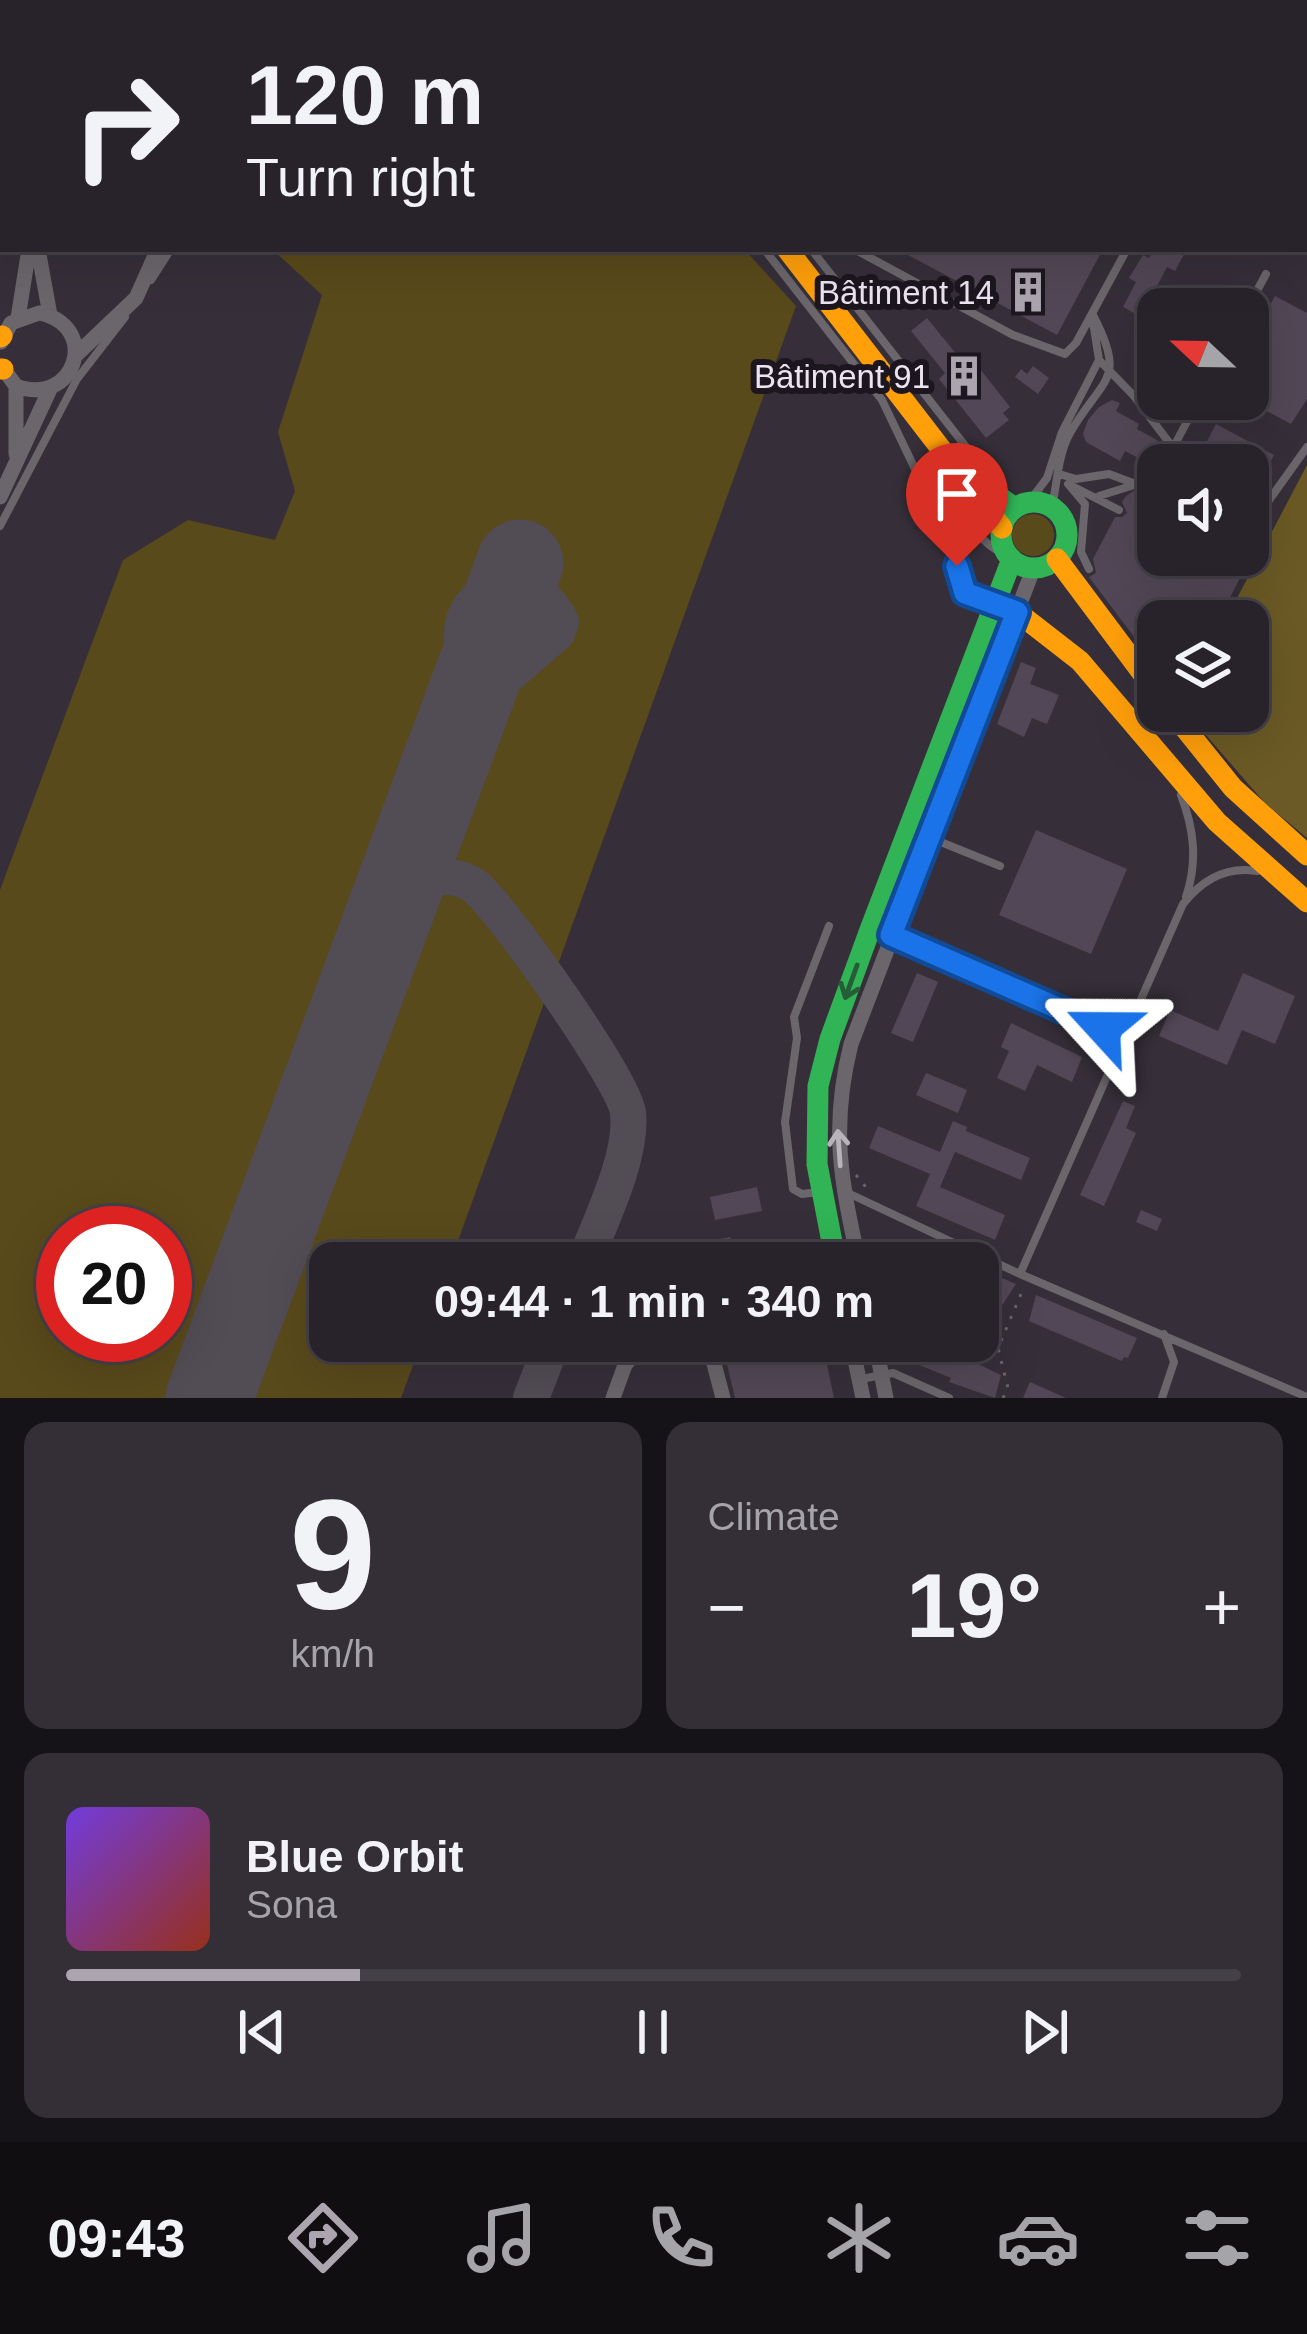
<!DOCTYPE html>
<html lang="en">
<head>
<meta charset="utf-8">
<style>
	:root { --surface:#28232b; --page:#342f37; --text:#f1f3f6; --muted:#a5a4a9; --line:#444047; --accent:#aca5b0 }
	body { margin:0; font-family:Arial,sans-serif; background:var(--page); color:var(--text); height:100vh; display:flex; flex-direction:column; font-size:45px; white-space:nowrap }
	* { box-sizing:border-box; margin:0 }
	p { font-size:39px; color:var(--muted) }
	.icon { flex:none; width:66px; height:66px; fill:none; stroke:currentColor; stroke-width:2; stroke-linecap:round; stroke-linejoin:round }
	.map { position:relative; height:1398px; overflow:hidden }
	.side { display:flex; flex-direction:column; gap:24px; padding:24px; background:#161318; flex:1 }
	.side>* { flex:none }
	.banner { position:absolute; left:0px; top:0px; width:1308px; height:252px; box-shadow:0 12px 48px #0002,0 0 0 3px var(--line); background:#28232b; color:var(--text); overflow:hidden }
	.needle { width:78px; rotate:292deg }
	.fabs { position:absolute; left:1137px; top:288px; display:grid; gap:24px }
	.fabs a { display:grid; place-items:center; width:132px; height:132px; border-radius:24px; background:var(--surface); box-shadow:0 12px 48px #0002,0 0 0 3px var(--line); font-size:60px }
	.speed { position:absolute; left:36px; top:1206px; display:flex; gap:24px; font-size:60px; font-weight:700; text-align:center }
	.speed>* { display:grid; place-content:center; width:156px; height:156px; border-radius:50%; background:var(--surface); box-shadow:0 12px 48px #0002,0 0 0 3px var(--line); line-height:1 }
	.speed .limit { border:18px solid #d22; background:#fff; color:#111 }
	.pin { position:absolute; display:grid; place-items:center; width:102px; height:102px; color:#fff; margin:-123px -51px; border-radius:50% 50% 50% 0; rotate:-45deg; box-shadow:0 0 12px #0007 }
	.pin .icon { rotate:45deg }
	.me { position:absolute; width:132px; margin:-66px; rotate:294deg; stroke-linejoin:round; filter:drop-shadow(0 0 9px #0008) }
	.turn { display:flex; align-items:center; gap:42px; height:252px; padding:0 48px; font-size:54px }
	.turn .icon { width:156px; height:156px; stroke-width:2.5 }
	.turn b { display:block; font-size:84px; line-height:102px }
	.big { font-size:90px; font-weight:700; line-height:1.1 }
	.side .card { flex:1; display:flex; flex-direction:column; justify-content:center; gap:18px; min-width:0; padding:0 42px; border-radius:24px; background:var(--page) }
	.side .dial { align-items:center; gap:0 }
	.dial b { font-size:156px; line-height:1 }
	.song { display:flex; align-items:center; gap:36px }
	.cover { width:144px; height:144px; border-radius:18px; background:linear-gradient(135deg,hsl(260 70% 55%),hsl(10 70% 35%)) }
	.played { height:12px; border-radius:6px; background:linear-gradient(90deg,var(--accent) 25%,var(--line) 25%) }
	.keys { display:flex; justify-content:space-around; direction:ltr }
	.heat { display:flex; justify-content:space-between; align-items:center; font-size:66px; direction:ltr }
	.side .tiles { flex:1; display:grid; gap:24px; grid-template-columns:1fr 1fr }
	.card:last-child { grid-column:span 2 }
	.trip { position:absolute; left:309px; top:1242px; width:690px; height:120px; border-radius:24px; background:var(--surface); box-shadow:0 12px 48px #0002,0 0 0 3px var(--line); font-weight:700; line-height:120px; text-align:center }
	.tabs { display:flex; height:192px; justify-content:space-around; align-items:center; background:#100e11; color:var(--muted) }
	.tabs .icon { width:84px; height:84px }
	.tabs .on { color:var(--accent) }
	.tabs b { font-size:54px; color:var(--text) }
	.map>svg:first-child { display:block }
	.green { fill:#594a1b; fill-rule:evenodd }
	.forest { fill:#6b5a25 }
	.lines { fill:none; stroke-linecap:round; stroke-linejoin:round }
	.taxiway { stroke:#524c54; stroke-width:36 }
	.runway { stroke:#524c54; stroke-width:87 }
	.building { fill:#524756 }
	.path { stroke:#69656b; stroke-width:3; stroke-dasharray:3 9; stroke-linecap:butt }
	.lane { stroke:#6a666b; stroke-width:8 }
	.street { stroke:#6a666b; stroke-width:15 }
	.fast { stroke:#30b455; stroke-width:21 }
	.slow { stroke:#ff9f0a; stroke-width:21 }
	.jam { stroke:#e5322d; stroke-width:21 }
	.oneway { stroke:#255d37 }
	.oneway2 { stroke:#b8b2bb }
	.route-casing { stroke:#114b97; stroke-width:30 }
	.route { stroke:#1a73e8; stroke-width:21 }
	.labels { text-anchor:middle; dominant-baseline:central; stroke-width:12; stroke-linejoin:round; paint-order:stroke }
	.poi-label { font-size:33px; fill:#ece4f0; stroke:#1c161e; text-anchor:end }
</style>
</head>
<body>
<div class="map">
<svg width="1307" height="1398" viewBox="0 0 1307 1398">
	<rect width="100%" height="100%" fill="#362f39"/>
	<!-- green -->
	<path class="green" d="M272,249H744L796,306L450,1263H330V1341H422L401,1398H0V890L123,560L188,520L275,540L295,491L278,432L322,295ZM63,1233H165V1335H63Z
		M1012 535a21 21 0 1 1 42 0a21 21 0 1 1-42 0Z"/>
	<!-- forest -->
	<path class="forest" d="M1307,465V838L1265,803L1185,711H1248V621H1225Z"/>
	<g class="lines">
		<!-- taxiway -->
		<path class="taxiway" d="M463,715L557,633L561,622C528,550 423,598 477,678
			M384,925C400,900 421,871 456,878C465,880 474,884 480,891C507,916 625,1082 628,1113C633,1156 600,1222 584,1263
			M531,1398L553,1341"/>
		<!-- runway -->
		<path class="runway" d="M209,1398L520,563"/>
	</g>
	<!-- building -->
	<path class="building" d="M897,249H1103L1057,335Z
		M1154,249H1187L1175,271L1167,267L1154,292L1186,309H1158V326L1123,307L1136,282L1129,278L1143,255L1149,258Z
		M1275,296L1307,313V399L1291,424L1248,401V345Z
		M927,318L962,361L969,355L1010,407L1003,413L1009,420L986,438L939,379L945,373L911,331Z
		M1033,366L1049,378L1038,394L1015,377L1021,369L1027,374Z
		M1112,400L1120,403L1116,411L1139,424L1137,429L1157,440L1173,461L1171,465H1158V555H1248V526L1263,533L1218,621H1158V657L1144,650L1089,577L1096,573L1093,559L1115,517H1122L1127,513L1122,502L1126,496L1140,487L1137,476L1144,461L1125,451L1120,461L1086,442L1083,434L1088,420L1099,407Z
		M1216,424L1274,455L1260,482L1248,476V465H1228L1202,451Z
		M1021,662L1036,668L1030,684L1059,695L1047,724L1032,718L1024,737L997,724Z
		M1036,830L1127,869L1091,954L999,915Z
		M917,973L938,982L913,1042L891,1033Z
		M1243,973L1295,996L1275,1044L1242,1030L1227,1065L1159,1036L1170,1010L1218,1031Z
		M1011,1023L1082,1057L1072,1082L1037,1065L1025,1091L997,1078L1009,1051L1001,1047Z
		M926,1073L967,1090L958,1113L916,1095Z
		M1123,1101L1135,1106L1126,1128L1136,1133L1104,1206L1080,1195Z
		M953,1121L967,1127L966,1131L1030,1158L1021,1180L955,1152L940,1187L1005,1215L995,1240L916,1206L930,1174L869,1148L878,1126L940,1152Z
		M757,1187L762,1211L715,1220L710,1197Z
		M1141,1210L1162,1219L1157,1231L1136,1222Z
		M730,1237L734,1254L761,1249L763,1260L709,1263L705,1242Z
		M921,1249L955,1263H919Z
		M978,1268L1016,1284L1001,1307L978,1297Z
		M1036,1295L1137,1338L1128,1358L1124,1357L1122,1361L1029,1321Z
		M813,1341H822L834,1398H735L726,1360Z
		M911,1341H930L1001,1375L995,1398L949,1382L951,1378L900,1357Z
		M1030,1382L1066,1398H1023Z"/>
	<g class="lines">
		<!-- path -->
		<path class="path" d="M856,1175L869,1191
			M1003,1398L1008,1388L998,1348L1024,1287"/>
		<!-- lane -->
		<path class="lane" d="M571,0L573,3
			M817,0L824,3
			M1062,0L1068,3
			M332,3L334,0
			M928,3L930,0
			M947,3L948,0
			M1260,3L1262,0
			M1305,75L1307,77
			M1305,199L1307,197
			M764,249L882,400L948,538L965,593L991,604
			M811,249L981,466
			M854,249L1013,335L1065,354L1076,343L1127,249
			M151,280L171,249
			M1247,309L1266,274
			M1099,360L1134,396L1186,465
			M1173,448L1199,399
			M943,461C945,486 980,553 1008,553
			M1059,474L1076,479L1109,474L1133,483
			M1068,484L1085,504L1081,552L1089,569
			M1072,486L1119,510
			M1099,496L1131,486
			M1029,502L1047,478L1062,432L1099,360L1092,315
			M1052,507C1057,484 1058,454 1070,433C1102,377 1128,382 1093,315
			M1248,513L1265,506L1307,447
			M0,526L77,379L125,317
			M1181,795C1194,829 1198,861 1186,897
			M911,830L1000,866
			M872,928L1124,1037
			M819,1192L802,1194L793,1189L785,1122L797,1038L794,1017L829,926
			M850,1194L1020,1274L1307,1397
			M1020,1274L1183,904C1202,880 1226,866 1257,871
			M861,1379L893,1373L949,1398
			M1162,1398L1174,1362L1164,1334"/>
		<!-- street -->
		<path class="street" d="M298,3L300,0
			M801,3L802,0
			M0,195L3,197
			M38,249L50,315
			M18,318L29,249
			M1,342L11,323L39,313C102,326 75,408 16,386L2,367
			M75,356L136,298L158,249
			M16,454V386
			M0,497L51,387
			M859,1263C841,1181 830,1128 851,1044L1034,567
			M708,1341L723,1398
			M851,1341L863,1398
			M875,1341L886,1398
			M613,1398L625,1365L644,1341"/>
		<!-- fast -->
		<path class="fast" d="M595,0L597,3
			M16,3L17,0
			M0,33L3,27
			M0,77L3,72
			M976,472L991,491L1015,508
			M1001 535a33 33 0 1 1 66 0a33 33 0 1 1-66 0Z
			M836,1263L817,1164L818,1086L830,1039L871,927L1012,559"/>
		<!-- slow -->
		<path class="slow" d="M40,3L42,0
			M787,249L1002,528
			M0,337L2,336
			M0,369H3
			M1057,559L1158,694
			M1017,612L1080,661L1217,822L1307,902
			M1171,711L1233,788L1307,855"/>
		<!-- jam -->
		<path class="jam" d="M612,0L614,3"/>
	</g>
	<!-- one-way arrows -->
	<defs><path id="oneway-shaft" d="M-6 0H5M1.5-3L5.5 0L1.5 3" fill="none" stroke-width="1.6" stroke-linecap="round" stroke-linejoin="round" transform="scale(3)"/></defs>
	<use class="oneway" href="#oneway-shaft" transform="translate(851 982) rotate(110)"/>
	<use class="oneway2" href="#oneway-shaft" transform="translate(839 1148) rotate(-94)"/>
	<g class="lines">
		<!-- route casing -->
		<g class="route-casing">
			<path id="route" d="M957,566L965,593L1017,612L891,935L1103,1028"/>
		</g>
		<!-- route -->
		<use href="#route" class="route"/>
	</g>
	<!-- icons -->
	<defs>
		<g id="building-bare" transform="scale(3.24)"><path d="M-4-6H4V6H1V3H-1V6H-4ZM-2.5-4.3h1.7v1.8h-1.7ZM.8-4.3h1.7v1.8H.8ZM-2.5-1h1.7V.8h-1.7ZM.8-1h1.7V.8H.8Z" fill="#aca5b0" stroke="#1c161e" stroke-width="2.5" paint-order="stroke"/></g>
	</defs>
	<g fill-rule="evenodd">
		<use href="#building-bare" x="1028" y="292"/>
		<use href="#building-bare" x="964" y="376"/>
	</g>
	<g class="labels">
		<!-- poi labels -->
		<g class="poi-label">
			<text x="994" y="292">Bâtiment 14</text>
			<text x="930" y="376">Bâtiment 91</text>
		</g>
	</g>
</svg>
<div class="fabs">
<a><svg class="needle" viewBox="-14 -14 28 28"><path d="M0-13l5 13h-10z" fill="#e53935"/><path d="M0 13l5-13h-10z" fill="#a5a4a9"/></svg></a>
<a><svg class="icon" aria-label="sound" viewBox="0 0 24 24"><path d="M4 9h4l5-4v14l-5-4H4zM17 9q2 3 0 6"/></svg></a>
<a><svg class="icon" aria-label="layers" viewBox="0 0 24 24"><path d="M12 4l9 5-9 5-9-5zM3 14l9 5 9-5"/></svg></a>
</div>
<div class="speed"><div class="limit">20</div></div>
<div class="pin" style="left:957px;top:566px;background:#d93025"><svg class="icon" aria-label="arrive" viewBox="0 0 24 24"><path d="M6 21V4h12l-3 4 3 4H6"/></svg></div>
<svg class="me" style="left:1103px;top:1028px" viewBox="-20 -20 40 40"><path d="M0-17L14 15 0 8-14 15z" fill="#1a73e8" stroke="#fff" stroke-width="4"/></svg>
<div class="trip">09:44 · 1 min · 340 m</div>
<div class="banner">
<div class="turn"><svg class="icon" aria-label="right" viewBox="0 0 24 24"><path d="M7 20v-9h11M14 6l5 5-5 5"/></svg><div><b>120 m</b>Turn right</div></div>
</div>
</div>
<section class="side">
<div class="tiles">
<div class="card dial"><b>9</b><p>km/h</p></div>
<div class="card"><p>Climate</p>
<div class="heat"><a>−</a><b class="big">19°</b><a>+</a></div>
</div>
<div class="card">
<div class="song"><i class="cover"></i><div><b>Blue Orbit</b><p>Sona</p></div></div>
<div class="played"></div>
<div class="keys"><svg class="icon" aria-label="previous" viewBox="0 0 24 24"><path d="M18 5L8 12l10 7zM5 5v14"/></svg><svg class="icon" aria-label="pause" viewBox="0 0 24 24"><path d="M8 5v14M16 5v14"/></svg><svg class="icon" aria-label="next" viewBox="0 0 24 24"><path d="M6 5l10 7-10 7zM19 5v14"/></svg></div>
</div>
</div>
</section>
<nav class="tabs">
<b>09:43</b>
<svg class="icon on" aria-label="directions" viewBox="0 0 24 24"><path d="M12 3l9 9-9 9-9-9zM9 14v-3h6M13 9l2 2-2 2"/></svg>
<svg class="icon" aria-label="music" viewBox="0 0 24 24"><path d="M9 18V5l10-2v13"/><circle cx="6" cy="18" r="3"/><circle cx="16" cy="16" r="3"/></svg>
<svg class="icon" aria-label="phone" viewBox="0 0 24 24"><path d="M5 4h4l2 5-3 2q2 4 5 5l2-3 5 2v4C11 20 4 13 5 4z"/></svg>
<svg class="icon" aria-label="climate" viewBox="0 0 24 24"><path d="M12 3v18M4 7l16 10M4 17L20 7"/></svg>
<svg class="icon" aria-label="car" viewBox="0 0 24 24"><path d="M5 17H2v-5l4-1 3-4h7l3 4 3 1v5h-3M9 17h6M6 11h13"/><circle cx="7" cy="17" r="2"/><circle cx="17" cy="17" r="2"/></svg>
<svg class="icon" aria-label="filters" viewBox="0 0 24 24"><path d="M4 7h16M4 17h16"/><circle cx="9" cy="7" r="2"/><circle cx="15" cy="17" r="2"/></svg>
</nav>
</body>
</html>
